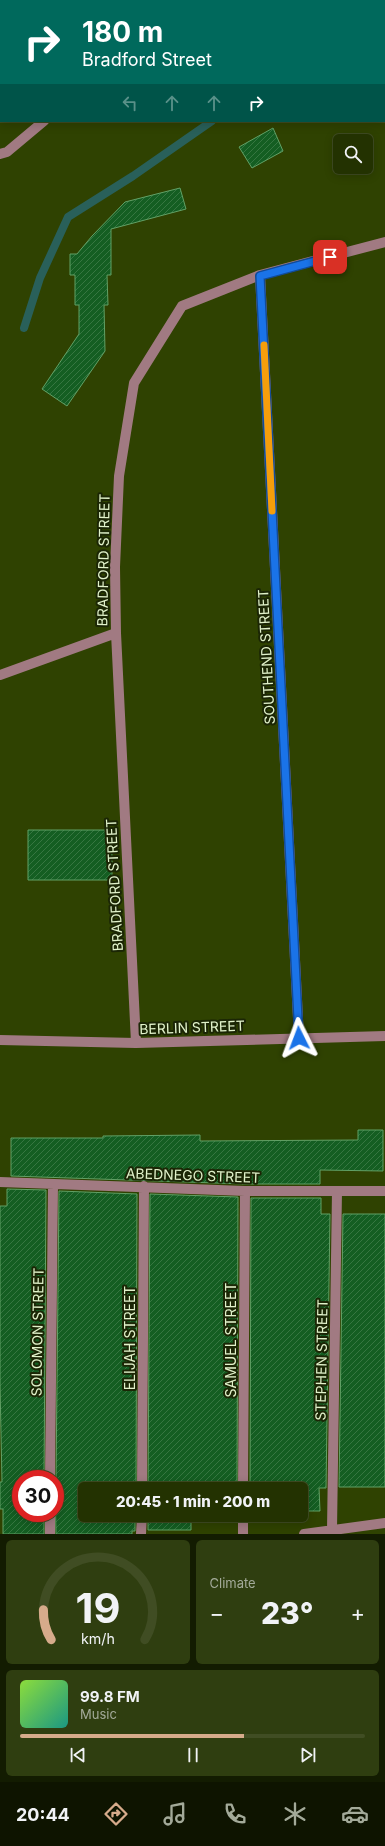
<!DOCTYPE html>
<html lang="en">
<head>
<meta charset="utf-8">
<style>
	:root { --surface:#233201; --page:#2f3e10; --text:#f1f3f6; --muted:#a3aa99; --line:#404d23; --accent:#d6ab8b }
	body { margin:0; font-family:Inter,sans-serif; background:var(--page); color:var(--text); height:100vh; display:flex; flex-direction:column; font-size:15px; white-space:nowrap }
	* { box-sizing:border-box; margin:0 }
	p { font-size:13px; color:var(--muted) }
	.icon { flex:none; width:22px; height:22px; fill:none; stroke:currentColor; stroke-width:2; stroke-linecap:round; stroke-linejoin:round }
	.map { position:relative; height:1534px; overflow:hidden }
	.sheet { display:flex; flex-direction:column; gap:6px; padding:6px; background:#131c01; flex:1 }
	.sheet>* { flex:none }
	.hud { position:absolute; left:0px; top:0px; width:385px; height:122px; box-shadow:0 2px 10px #0003,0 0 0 1px var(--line); background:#00695c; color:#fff; overflow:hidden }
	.controls { position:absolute; left:333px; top:134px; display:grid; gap:8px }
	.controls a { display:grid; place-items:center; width:40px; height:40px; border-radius:6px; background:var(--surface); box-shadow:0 2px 10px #0003,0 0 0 1px var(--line); font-size:20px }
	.speed { position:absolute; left:12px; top:1470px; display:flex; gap:8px; font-size:20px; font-weight:700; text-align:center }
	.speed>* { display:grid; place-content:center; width:52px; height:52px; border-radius:50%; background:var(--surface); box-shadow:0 2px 10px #0003,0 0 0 1px var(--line); line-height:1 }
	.speed .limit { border:6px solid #d22; background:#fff; color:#111 }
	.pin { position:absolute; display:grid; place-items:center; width:34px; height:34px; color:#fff; margin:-17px; border-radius:8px; box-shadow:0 2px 6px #0006 }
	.me { position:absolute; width:44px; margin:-22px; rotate:357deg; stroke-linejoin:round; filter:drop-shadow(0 0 3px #0008) }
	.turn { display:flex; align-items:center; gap:14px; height:84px; padding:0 16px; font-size:18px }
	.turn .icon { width:52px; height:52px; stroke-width:2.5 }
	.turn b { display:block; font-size:28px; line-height:34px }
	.lanes { display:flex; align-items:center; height:38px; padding:0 16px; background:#0003; justify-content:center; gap:20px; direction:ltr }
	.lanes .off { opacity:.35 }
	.big { font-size:30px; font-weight:800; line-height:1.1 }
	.sheet .tile { flex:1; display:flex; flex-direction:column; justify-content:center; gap:6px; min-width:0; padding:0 14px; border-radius:6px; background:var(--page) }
	.sheet .dial { align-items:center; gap:0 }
	.dial svg { height:104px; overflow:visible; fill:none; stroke:var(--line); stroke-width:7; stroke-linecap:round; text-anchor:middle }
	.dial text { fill:var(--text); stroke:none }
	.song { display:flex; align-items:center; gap:12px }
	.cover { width:48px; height:48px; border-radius:6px; background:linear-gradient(135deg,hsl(90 70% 55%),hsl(170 70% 35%)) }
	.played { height:4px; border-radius:2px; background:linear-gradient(90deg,var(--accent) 65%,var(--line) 65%) }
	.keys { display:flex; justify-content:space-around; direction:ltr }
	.heat { display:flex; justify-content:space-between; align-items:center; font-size:22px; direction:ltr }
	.sheet .tiles { flex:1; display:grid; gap:6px; grid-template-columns:1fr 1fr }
	.tile:last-child { grid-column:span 2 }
	.trip { position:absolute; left:78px; top:1482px; width:230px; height:40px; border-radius:6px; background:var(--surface); box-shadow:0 2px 10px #0003,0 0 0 1px var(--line); font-weight:800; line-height:40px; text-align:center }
	.tabs { display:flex; height:64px; justify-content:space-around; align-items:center; background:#0e1400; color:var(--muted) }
	.tabs .icon { width:28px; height:28px }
	.tabs .active { color:var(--accent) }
	.tabs b { font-size:18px; color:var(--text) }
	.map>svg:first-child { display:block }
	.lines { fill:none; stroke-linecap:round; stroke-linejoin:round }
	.stream { stroke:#29605a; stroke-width:8 }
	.building { fill:url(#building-hatch); stroke:#61a166 }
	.minor { stroke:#a17a82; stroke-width:10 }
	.route-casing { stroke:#114b97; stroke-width:10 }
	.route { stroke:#1a73e8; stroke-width:7 }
	.slow { stroke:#f59e0b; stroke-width:7 }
	.labels { text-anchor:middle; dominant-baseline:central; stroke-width:4; stroke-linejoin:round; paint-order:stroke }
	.street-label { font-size:14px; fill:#e1f2ca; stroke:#1b2605 }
</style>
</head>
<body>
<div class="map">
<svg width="385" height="1534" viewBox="0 0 385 1534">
	<defs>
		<pattern id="building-hatch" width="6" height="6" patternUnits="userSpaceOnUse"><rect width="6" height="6" fill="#145e22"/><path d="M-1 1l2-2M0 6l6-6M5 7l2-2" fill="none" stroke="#367641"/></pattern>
	</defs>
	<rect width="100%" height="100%" fill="#2f4201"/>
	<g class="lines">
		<!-- stream -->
		<path class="stream" d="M285,0L286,1
			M24,328L40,278L68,217L133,176L212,121"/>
	</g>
	<!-- building -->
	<path class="building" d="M273,128L283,151L252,168L239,147Z
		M180,188L186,209L111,229V275H107L108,305H104L105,351L67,406L42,389L79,334V305H75V275H70V254H77L92,236L125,202Z
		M28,830H112V880H28Z
		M358,1130H383V1171L320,1170V1184H245L11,1176V1138H103V1136L200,1135V1141L358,1140Z
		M7,1189L46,1190L44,1479H21V1513H44V1534H3V1509H0V1482H2L0,1384V1206H7Z
		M59,1191L137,1194L136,1489H85V1515H135V1531H132V1534H56L55,1483L56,1479Z
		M150,1194L238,1197L237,1489H148Z
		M251,1198H321V1214H330L326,1488H319L320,1511H301V1489H250Z
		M343,1214H385V1487H339Z
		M148,1515H191V1530H148Z"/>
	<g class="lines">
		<!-- minor -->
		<path class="minor" d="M23,0L24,1
			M0,15H1
			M0,154L7,152L44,121
			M260,275L299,1038
			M0,675L116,633
			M0,1040L136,1043L385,1036
			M136,1043L116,633L115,567L119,476L134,383L182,306L260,275L385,242
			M0,1182L245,1191H385
			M50,1479L53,1185
			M142,1489L144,1186
			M243,1489L245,1191
			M332,1530L337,1191
			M50,1534V1513
			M141,1534L142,1515
			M243,1534V1515
			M304,1534L385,1523"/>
	</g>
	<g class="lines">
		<!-- route casing -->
		<g class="route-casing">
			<path id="route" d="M299,1038L260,276L330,257"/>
		</g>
		<!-- route -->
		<use href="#route" class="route"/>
		<!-- slow -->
		<path class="slow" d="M264,345L272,511"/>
	</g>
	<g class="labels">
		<!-- street labels -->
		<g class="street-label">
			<text transform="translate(103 560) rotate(-89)">BRADFORD STREET</text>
			<text transform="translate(266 657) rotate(-93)">SOUTHEND STREET</text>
			<text transform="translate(114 885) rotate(-93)">BRADFORD STREET</text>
			<text transform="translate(192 1027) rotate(-2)">BERLIN STREET</text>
			<text transform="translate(193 1175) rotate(2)">ABEDNEGO STREET</text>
			<text transform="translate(37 1332) rotate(-89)">SOLOMON STREET</text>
			<text transform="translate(129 1338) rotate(-90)">ELIJAH STREET</text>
			<text transform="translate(230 1340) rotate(-90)">SAMUEL STREET</text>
			<text transform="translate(321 1360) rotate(-89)">STEPHEN STREET</text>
		</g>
	</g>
</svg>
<div class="controls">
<a><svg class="icon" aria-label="search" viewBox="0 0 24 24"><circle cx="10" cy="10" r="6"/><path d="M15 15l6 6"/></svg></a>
</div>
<div class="speed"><div class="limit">30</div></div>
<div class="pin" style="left:330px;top:257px;background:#d93025"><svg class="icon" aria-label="arrive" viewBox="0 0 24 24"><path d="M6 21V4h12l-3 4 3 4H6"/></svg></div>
<svg class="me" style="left:299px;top:1038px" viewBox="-20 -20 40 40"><path d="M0-17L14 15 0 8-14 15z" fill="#1a73e8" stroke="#fff" stroke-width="4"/></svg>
<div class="trip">20:45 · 1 min · 200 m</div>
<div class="hud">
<div class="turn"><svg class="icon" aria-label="right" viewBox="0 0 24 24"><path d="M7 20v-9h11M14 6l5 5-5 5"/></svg><div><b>180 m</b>Bradford Street</div></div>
<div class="lanes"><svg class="icon off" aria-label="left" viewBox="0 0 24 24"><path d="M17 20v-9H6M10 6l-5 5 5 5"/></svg><svg class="icon off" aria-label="ahead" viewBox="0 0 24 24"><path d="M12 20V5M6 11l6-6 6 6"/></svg><svg class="icon off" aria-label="ahead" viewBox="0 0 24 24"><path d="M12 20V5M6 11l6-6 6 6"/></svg><svg class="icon" aria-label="right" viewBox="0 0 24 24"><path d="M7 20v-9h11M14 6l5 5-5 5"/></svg></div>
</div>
</div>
<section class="sheet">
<div class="tiles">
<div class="tile dial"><svg viewBox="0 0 100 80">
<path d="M14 69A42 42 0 1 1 86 69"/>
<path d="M14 69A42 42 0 0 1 8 46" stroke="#d6ab8b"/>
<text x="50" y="56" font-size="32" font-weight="700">19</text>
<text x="50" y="72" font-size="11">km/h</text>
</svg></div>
<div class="tile"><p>Climate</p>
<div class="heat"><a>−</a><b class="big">23°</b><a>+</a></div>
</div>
<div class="tile">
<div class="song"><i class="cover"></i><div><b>99.8 FM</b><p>Music</p></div></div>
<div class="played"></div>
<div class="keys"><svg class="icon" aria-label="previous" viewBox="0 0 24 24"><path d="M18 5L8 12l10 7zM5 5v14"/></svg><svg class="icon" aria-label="pause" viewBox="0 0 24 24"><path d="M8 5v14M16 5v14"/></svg><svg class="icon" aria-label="next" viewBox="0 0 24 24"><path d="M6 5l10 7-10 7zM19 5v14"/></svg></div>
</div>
</div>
</section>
<nav class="tabs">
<b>20:44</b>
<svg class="icon active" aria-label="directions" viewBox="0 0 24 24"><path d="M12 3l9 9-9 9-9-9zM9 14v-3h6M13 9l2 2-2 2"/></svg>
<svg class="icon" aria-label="music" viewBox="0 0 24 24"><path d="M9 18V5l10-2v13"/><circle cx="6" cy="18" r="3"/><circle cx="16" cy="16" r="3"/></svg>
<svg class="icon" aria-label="phone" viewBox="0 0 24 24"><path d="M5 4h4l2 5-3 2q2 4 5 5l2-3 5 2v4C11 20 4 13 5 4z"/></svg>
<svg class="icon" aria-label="climate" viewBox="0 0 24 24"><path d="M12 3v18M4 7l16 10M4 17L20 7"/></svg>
<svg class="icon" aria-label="car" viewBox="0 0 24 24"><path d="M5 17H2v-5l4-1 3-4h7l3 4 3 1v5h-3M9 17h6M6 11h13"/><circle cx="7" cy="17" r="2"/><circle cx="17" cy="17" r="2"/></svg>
</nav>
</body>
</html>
